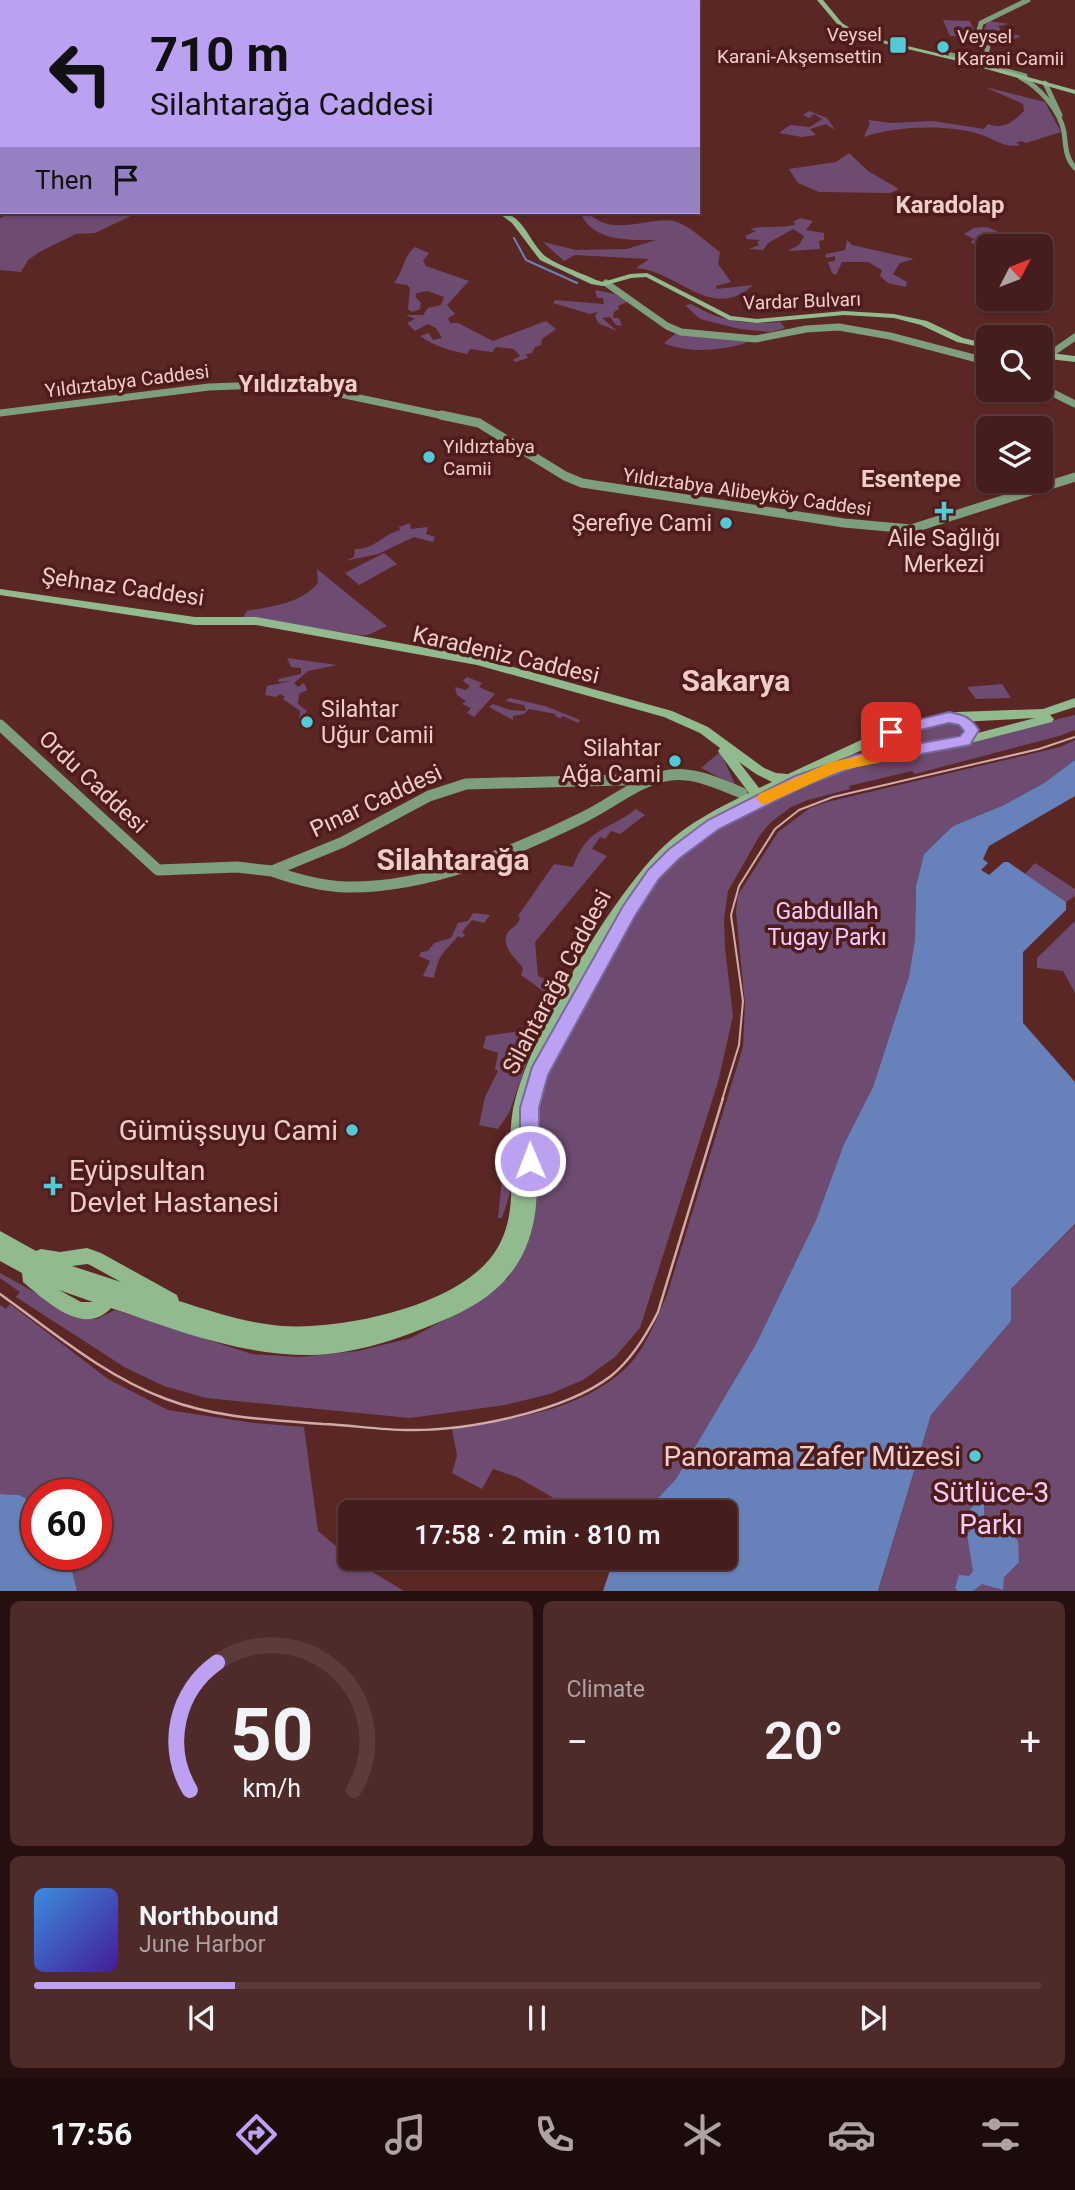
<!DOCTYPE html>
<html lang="en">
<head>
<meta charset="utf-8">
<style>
	:root { --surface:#441d1c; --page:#4e2a29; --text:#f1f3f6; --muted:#afa2a3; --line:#5c3b3b; --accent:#bca0f2 }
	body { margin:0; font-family:Roboto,sans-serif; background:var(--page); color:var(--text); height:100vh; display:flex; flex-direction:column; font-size:26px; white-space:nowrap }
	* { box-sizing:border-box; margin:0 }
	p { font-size:23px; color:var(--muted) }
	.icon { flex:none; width:38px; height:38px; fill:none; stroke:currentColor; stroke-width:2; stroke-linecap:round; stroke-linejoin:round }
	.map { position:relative; height:1591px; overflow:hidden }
	.drawer { display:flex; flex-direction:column; gap:10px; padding:10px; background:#25100f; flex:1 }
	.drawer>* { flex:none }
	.hud { position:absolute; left:0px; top:0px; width:700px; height:214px; box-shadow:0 2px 5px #0004,0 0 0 2px var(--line); background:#bca0f2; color:#111; overflow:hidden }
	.needle { width:46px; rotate:48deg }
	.tools { position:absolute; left:976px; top:234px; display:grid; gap:14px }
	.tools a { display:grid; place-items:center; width:77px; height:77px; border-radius:10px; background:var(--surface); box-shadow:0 2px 5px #0004,0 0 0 2px var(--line); font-size:35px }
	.speed { position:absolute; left:21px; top:1479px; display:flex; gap:14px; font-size:35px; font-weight:700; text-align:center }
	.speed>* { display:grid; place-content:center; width:91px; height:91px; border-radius:50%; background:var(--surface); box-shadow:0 2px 5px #0004,0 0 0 2px var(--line); line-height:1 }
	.speed .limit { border:10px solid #d22; background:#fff; color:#111 }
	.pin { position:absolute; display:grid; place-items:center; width:60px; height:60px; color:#fff; margin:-30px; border-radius:14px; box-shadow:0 4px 10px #0006 }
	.me { position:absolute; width:77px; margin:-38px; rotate:359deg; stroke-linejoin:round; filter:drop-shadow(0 0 5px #0008) }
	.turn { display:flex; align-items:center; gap:24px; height:147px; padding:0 35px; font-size:32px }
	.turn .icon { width:91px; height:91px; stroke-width:2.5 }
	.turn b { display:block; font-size:49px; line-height:60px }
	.then { display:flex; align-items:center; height:66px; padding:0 35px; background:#0003; gap:14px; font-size:26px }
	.big { font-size:52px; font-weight:600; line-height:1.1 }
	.drawer .card { flex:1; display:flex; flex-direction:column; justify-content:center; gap:10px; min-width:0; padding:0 24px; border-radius:10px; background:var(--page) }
	.drawer .dial { align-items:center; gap:0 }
	.dial svg { height:182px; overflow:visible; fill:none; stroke:var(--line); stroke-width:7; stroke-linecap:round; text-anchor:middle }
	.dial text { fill:var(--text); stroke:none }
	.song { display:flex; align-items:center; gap:21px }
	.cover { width:84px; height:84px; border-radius:10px; background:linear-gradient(135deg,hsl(210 70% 55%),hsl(260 70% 35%)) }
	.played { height:7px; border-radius:4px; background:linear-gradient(90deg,var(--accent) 20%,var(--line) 20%) }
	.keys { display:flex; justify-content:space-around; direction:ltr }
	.heat { display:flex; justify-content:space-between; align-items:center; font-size:38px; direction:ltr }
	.drawer .tiles { flex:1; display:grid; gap:10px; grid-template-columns:1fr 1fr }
	.card:last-child { grid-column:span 2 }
	.trip { position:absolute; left:338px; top:1500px; width:399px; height:70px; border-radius:10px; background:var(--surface); box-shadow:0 2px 5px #0004,0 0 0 2px var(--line); font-weight:600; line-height:70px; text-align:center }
	.tabs { display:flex; height:112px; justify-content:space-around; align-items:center; background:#1b0c0b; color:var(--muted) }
	.tabs .icon { width:49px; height:49px }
	.tabs .active { color:var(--accent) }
	.tabs b { font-size:32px; color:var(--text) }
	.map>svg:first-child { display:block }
	.green { fill:#6e4c71 }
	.water { fill:#6782ba }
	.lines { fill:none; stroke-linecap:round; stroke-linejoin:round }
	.stream { stroke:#6782ba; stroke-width:2 }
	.secondary-far3 { stroke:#7e9f7d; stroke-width:5 }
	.secondary-far2 { stroke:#7e9f7d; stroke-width:7 }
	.secondary-far1 { stroke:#7e9f7d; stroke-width:9 }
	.secondary { stroke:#7e9f7d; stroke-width:11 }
	.primary { fill:#91bb8f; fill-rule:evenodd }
	.tram-far1 { stroke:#d1aba9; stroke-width:2 }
	.tram { stroke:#d1aba9; stroke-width:2.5 }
	.route { fill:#bca0f2; stroke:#7a689d; stroke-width:2 }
	.slow { fill:#f59e0b }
	.poi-dot { fill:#52cbd7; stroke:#4f1c1b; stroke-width:2.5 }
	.labels { text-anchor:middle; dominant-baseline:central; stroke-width:7; stroke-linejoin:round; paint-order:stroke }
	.far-poi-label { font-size:19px; fill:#efcdca; stroke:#4f1c1b; text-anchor:start }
	.far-street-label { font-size:19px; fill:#efcdca; stroke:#4f1c1b }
	.poi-label { font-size:23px; fill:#efcdca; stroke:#4f1c1b; text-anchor:end }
	.street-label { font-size:23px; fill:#efcdca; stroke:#4f1c1b }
	.park-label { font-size:23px; fill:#f5ccf8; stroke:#4f1c1b }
	.far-district-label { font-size:24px; font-weight:bold; fill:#efcdca; stroke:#4f1c1b }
	.near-poi-label { font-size:28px; fill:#efcdca; stroke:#4f1c1b; text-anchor:end }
	.near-park-label { font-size:28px; fill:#f5ccf8; stroke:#4f1c1b }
	.district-label { font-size:30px; font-weight:bold; fill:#efcdca; stroke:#4f1c1b }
</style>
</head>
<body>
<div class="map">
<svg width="1075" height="1592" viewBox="0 0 1075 1592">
	<rect width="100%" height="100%" fill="#5b2725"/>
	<!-- green -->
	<path class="green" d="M943,20L970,21L977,37L950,36Z
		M988,21L1009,24L998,26L1002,32L1021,36L1015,39H990L983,32Z
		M985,87L1045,102L1061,132L1026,143L1021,141L1016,143L1020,145C1005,149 993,138 979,134C947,124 894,126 864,137L870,123L868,120L892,123L933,121L984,129L988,124C1004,130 1013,122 1024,111L1023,104Z
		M809,111L827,118L835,130L826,124L810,129L816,135L802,137L779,133L790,125L810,127L822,119L814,114L809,118L803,115Z
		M849,153L868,171L899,189L890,193L819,192L798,183L789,169L836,162Z
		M13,212H139L95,233L76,234L41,251L28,260L21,272L0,270V218Z
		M580,212H588C612,241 657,212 679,223C694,229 707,243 720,252L718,264L731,282L716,286V289L753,285C712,323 679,271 636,268L649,259L575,255L564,261L543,242L576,250L627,249L656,240C629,240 592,242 580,212Z
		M800,218L813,221L806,230L824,233V240L819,241L820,249L787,251L799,245L804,236L793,229L768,243L763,250L749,249L759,245L757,242L760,240L747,239L745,236L756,231L750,229C765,225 784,229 796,224L793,222Z
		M987,227L1007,236L981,237L982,240L1015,245L1006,243L988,247L989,253L975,250L979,248L971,242L974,239L964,234L974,228Z
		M847,240L852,245L914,259L900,263L893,274L907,282L906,287L888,283L880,276L882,270L868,262H842L836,275L832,273L828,262L835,261V256L826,258V254L845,250Z
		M415,247L429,253L423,261L426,266L469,281L447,305L455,314L448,318L450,323H458L493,341L546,321L556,329L542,339L541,345L535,347L532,353L526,354L528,358L515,362L513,360L520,356L514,349L496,347L492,352L470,349L467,354C453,351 435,347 420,336L429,333L433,340L442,338L436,328L428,324L415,331L407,323L415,319L406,315H423L428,308L441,305L444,297L427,291L417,293L415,296L421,303L420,309L412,312L408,309L410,288L407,285L394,283C404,270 403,257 415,247Z
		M595,290L615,294L627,302L618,306L619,309L614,312L613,318H619L622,326L616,325L610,317L602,318L617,331L598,323L595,316L598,312L590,314L553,303L555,300L604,304L603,298H597Z
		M691,304C722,322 745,325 780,322L785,328L771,332L740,329L700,319L685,305Z
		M675,334L678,333L750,341C727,351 687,354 664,343Z
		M410,523L411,529L428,527L426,534L435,537L433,542L414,537L378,554L345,561L354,557L355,549C374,550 382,535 400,530L399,527Z
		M384,553L397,564L359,585L345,573Z
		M317,569L387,626L368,635H359L243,617L247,611C273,606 300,604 318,583Z
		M287,658L337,665L308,671L294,683L298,687L304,683L307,690L299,694L298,704L307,711L299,720L300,711L283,699L285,697L280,694L276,697L265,695L267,686L292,681L278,682L279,679L301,674V668L291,667Z
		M467,677L482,683L479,687L495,694L474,717L467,713L471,708L462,704L466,701L457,695L455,687L466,690L470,686L463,681Z
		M1002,684L1011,698L976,699L967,687Z
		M510,698L545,706L580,720L578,723L563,716L560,718L555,716L556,714L529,709L524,714L513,716V720L489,707L493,704L510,710L526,711L524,705L505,701Z
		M1075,715V730L1059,736L915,774L912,771L849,786L850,789L808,800L791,807L770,823L760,835L728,891L724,919L725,948L733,1016L718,1082L640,1328L615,1357L583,1380L550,1394L505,1405L410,1418L206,1398L164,1386L126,1368L16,1297L20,1292L0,1278V1273L81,1318L97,1319L115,1310L252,1354L300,1357L358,1351L411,1338L484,1298L509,1277L526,1246L538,1088L562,1035L639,900L671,861L692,844L736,815L838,772Z
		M951,719L963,724L967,733L907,747H901L892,741V737Z
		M1075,740V760L1044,783L1004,805L953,826L924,854L916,886L915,939L909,976L873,1087L844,1144L816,1220L756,1344L676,1479L645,1512H578L517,1477L493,1469L482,1489L452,1473L457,1456L452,1428C512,1419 577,1412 624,1370C645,1351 656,1320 667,1295L743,1047L745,1004L736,912L738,895L778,832L810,808L827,802L1060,747Z
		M720,752L736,786L701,768Z
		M636,809L645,815L620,834L611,831L605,839L600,837L592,849L607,856L535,942L538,976L564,987L557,1001L521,975L523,968C516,959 498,944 509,931C514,926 517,926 520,918L518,916L554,864L573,867C588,826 605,833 636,809Z
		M1035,863L1075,889V896L1066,902L1025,874Z
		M473,913L490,915L484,923L472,920L462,932L465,935L462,938L458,936C443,954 439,953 434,978L423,976L430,961L419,956L421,952L428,951L434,943L451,938L458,923L468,921Z
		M1075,921V993L1063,971L1037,968V958Z
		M539,1028L509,1113L498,1129L479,1125L485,1097L498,1071L495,1069L498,1053L483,1048L486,1036Z
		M507,1129L510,1193L502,1218H498Z
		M1075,1225V1591L878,1592L931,1415L1011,1321V1289Z
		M10,1304L108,1379L168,1410L254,1423L304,1427L318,1531L354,1561L404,1591H77L68,1554H96V1494H37V1504L19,1495L0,1494V1305L6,1309Z"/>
	<!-- water -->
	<path class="water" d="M1075,760V796L989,846L983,859L988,863L981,870L989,875L1004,862H1008L1066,902V910L1023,952V1023L1075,1082V1224L1011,1289V1321L931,1415L878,1591H603L614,1558H724V1512H645L676,1479L756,1344L816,1220L844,1144L873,1087L909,976L915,939L916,886L924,854L953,826L1004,805L1044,783Z
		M0,1494L19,1495L37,1504V1554H68L77,1591H0Z
		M979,1499L984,1504V1517L992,1520L999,1528H1007L1018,1541L1019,1562L1004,1577L1003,1590L982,1584L973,1591H958L955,1588L959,1575L969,1576L973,1571L967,1534L976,1525L970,1510Z"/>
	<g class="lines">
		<!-- stream -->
		<path class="stream" d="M514,238L526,260L577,283"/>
		<!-- secondary-far3 -->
		<path class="secondary-far3" d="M951,55L1025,76
			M991,64L985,59L988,46L979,31L981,23L1028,0
			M1020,77C1039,87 1060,110 1064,132C1066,146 1065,157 1075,168
			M1045,83L1060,115
			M0,166L2,162"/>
		<!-- secondary-far2 -->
		<path class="secondary-far2" d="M606,283L667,326L681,332L756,339L806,329L839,327L890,336L989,362
			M1052,353L1075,337
			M1041,387L1075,404
			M0,413L209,387L293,384L449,417"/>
		<!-- secondary-far1 -->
		<path class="secondary-far1" d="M441,415L479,423L565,476L582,483L844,523L911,529L1075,477"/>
		<!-- secondary -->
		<path class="secondary" d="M0,725L158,870L237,867L272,871L343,842L429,796L466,784L657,779
			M272,871C295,879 320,886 345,887C426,889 513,852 584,817C613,803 638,780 670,775C696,772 719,784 742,793"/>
		<!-- primary -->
		<path class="primary" d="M37,0L47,2H39Z
			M207,0H214L205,2Z
			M817,0H823L842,23L861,35L962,59L1075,90V94L958,61L857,37L838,25Z
			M497,212C523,212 528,241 545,256C555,264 584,274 596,280L603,282L630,274L647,273L731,316L757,319L844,311L894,314L927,321L963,338L989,344V349L957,342L921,325L894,318L844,315L757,323L729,320L646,277L631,278L603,286L591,284L540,260L512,223Z
			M1041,352L1075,356V362L1041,358Z
			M0,589L195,617H256L477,657L672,711L708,727L764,768L776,773L788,774L861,740L921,719L957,712L1043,709L1075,698V707L1050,715L1054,719L1052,722L951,748L856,764L821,776L817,775L815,771C772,792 727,811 689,840C639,877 586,970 559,1027L564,1029L566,1033C555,1057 541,1080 537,1107C532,1151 544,1196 529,1239C514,1283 481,1305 439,1322C399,1339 355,1354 312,1355C242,1356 176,1330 111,1308C84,1338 45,1300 23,1282L22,1273L0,1261V1231L36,1251L41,1249L60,1252L87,1248L101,1253L177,1295L179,1301C213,1312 247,1323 282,1326C344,1330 466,1305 498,1247C521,1206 506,1160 512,1116C521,1047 613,894 664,846C688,823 720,807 749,793L720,754L718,751L720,748L700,733L664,717L477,665L256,625H195L0,595ZM1035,718L951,740L855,756L831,764L887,739L940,723ZM739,762L756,774L772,782L759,788ZM87,1264L90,1265L121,1282L72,1266ZM59,1290L93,1302H81Z"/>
		<!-- tram-far1 -->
		<path class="tram-far1" d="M722,1100L739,1045L743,1001L731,915L739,886L775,829L799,810L833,797L1039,749L1075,737"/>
		<!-- tram -->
		<path class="tram" d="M0,1294C53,1332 104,1376 166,1399C216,1418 270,1420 323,1424C351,1425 379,1430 408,1430C466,1431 564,1412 611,1376C632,1359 646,1336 658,1312L723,1098"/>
	</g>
	<!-- route -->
	<path class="route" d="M949,712C964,715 971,717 979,730L970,745L857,766L807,785L719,829L680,858L659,879L635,916L548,1075L539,1108L540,1161L537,1168L530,1170L523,1168L520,1161V1108L532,1067L623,906L648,870L669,849L708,820L795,776L855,755L960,736L964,731L959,725L949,723L891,737L883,732L885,728Z"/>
	<!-- slow -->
	<path class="slow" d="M909,746L916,751L914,755L839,771L764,805L756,799L759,794L831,762Z"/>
	<!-- markers -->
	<g class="poi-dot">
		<rect x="889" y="36" width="18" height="18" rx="3.5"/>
		<circle cx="943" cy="47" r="7"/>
		<circle cx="429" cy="457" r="7"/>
		<path d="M940.5 500.5h7v7h7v7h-7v7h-7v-7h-7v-7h7z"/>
		<circle cx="726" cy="523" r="7"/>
		<circle cx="307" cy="722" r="7"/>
		<circle cx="675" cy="761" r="7"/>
		<circle cx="352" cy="1130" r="7"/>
		<path d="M49.5 1175.5h7v7h7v7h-7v7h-7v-7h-7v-7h7z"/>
		<circle cx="975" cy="1456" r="7"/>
	</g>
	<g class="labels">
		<!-- far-poi labels -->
		<g class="far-poi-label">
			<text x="882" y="34" text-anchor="end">Veysel<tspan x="882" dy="22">Karani-Akşemsettin</tspan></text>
			<text x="957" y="36">Veysel<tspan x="957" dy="22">Karani Camii</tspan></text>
			<text x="443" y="446">Yıldıztabya<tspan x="443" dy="22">Camii</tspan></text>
		</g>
		<!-- far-street labels -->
		<g class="far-street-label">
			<text transform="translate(802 301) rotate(-2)">Vardar Bulvarı</text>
			<text transform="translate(127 381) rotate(-7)">Yıldıztabya Caddesi</text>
			<text transform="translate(747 492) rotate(8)">Yıldıztabya Alibeyköy Caddesi</text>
		</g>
		<!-- poi labels -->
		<g class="poi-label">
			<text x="712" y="523">Şerefiye Cami</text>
			<text x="944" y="538" text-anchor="middle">Aile Sağlığı<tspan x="944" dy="26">Merkezi</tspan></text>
			<text x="321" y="709" text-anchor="start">Silahtar<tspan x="321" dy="26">Uğur Camii</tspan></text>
			<text x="661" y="748">Silahtar<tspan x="661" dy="26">Ağa Cami</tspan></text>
		</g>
		<!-- street labels -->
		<g class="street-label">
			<text transform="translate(123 587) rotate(8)">Şehnaz Caddesi</text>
			<text transform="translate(506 655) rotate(13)">Karadeniz Caddesi</text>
			<text transform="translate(93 782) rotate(43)">Ordu Caddesi</text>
			<text transform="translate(376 801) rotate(-25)">Pınar Caddesi</text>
			<text transform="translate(557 982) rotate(-62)">Silahtarağa Caddesi</text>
		</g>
		<!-- park labels -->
		<g class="park-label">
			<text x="827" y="911">Gabdullah<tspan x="827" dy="26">Tugay Parkı</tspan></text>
		</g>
		<!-- far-district labels -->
		<g class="far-district-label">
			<text x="950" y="205">Karadolap</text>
			<text x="298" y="384">Yıldıztabya</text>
			<text x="911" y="479">Esentepe</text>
		</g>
		<!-- near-poi labels -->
		<g class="near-poi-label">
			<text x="338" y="1130">Gümüşsuyu Cami</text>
			<text x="69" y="1170" text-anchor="start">Eyüpsultan<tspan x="69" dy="32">Devlet Hastanesi</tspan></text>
			<text x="961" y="1456">Panorama Zafer Müzesi</text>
		</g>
		<!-- near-park labels -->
		<g class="near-park-label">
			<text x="991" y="1492">Sütlüce-3<tspan x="991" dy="32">Parkı</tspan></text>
		</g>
		<!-- district labels -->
		<g class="district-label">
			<text x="736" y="680">Sakarya</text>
			<text x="453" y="859">Silahtarağa</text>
		</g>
	</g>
</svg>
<div class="tools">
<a><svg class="needle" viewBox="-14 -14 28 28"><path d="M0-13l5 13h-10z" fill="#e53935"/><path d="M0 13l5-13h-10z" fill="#afa2a3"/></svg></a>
<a><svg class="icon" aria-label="search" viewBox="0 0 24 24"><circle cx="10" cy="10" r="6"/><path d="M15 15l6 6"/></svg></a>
<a><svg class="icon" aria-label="layers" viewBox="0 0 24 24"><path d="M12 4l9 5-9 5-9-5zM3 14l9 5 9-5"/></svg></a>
</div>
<div class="speed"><div class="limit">60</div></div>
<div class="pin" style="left:891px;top:732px;background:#d93025"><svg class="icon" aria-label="arrive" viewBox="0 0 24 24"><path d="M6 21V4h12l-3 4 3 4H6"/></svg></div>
<svg class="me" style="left:530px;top:1161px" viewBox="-20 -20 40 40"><circle r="17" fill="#bca0f2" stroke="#fff" stroke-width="3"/><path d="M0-11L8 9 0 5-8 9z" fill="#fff"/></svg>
<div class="trip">17:58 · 2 min · 810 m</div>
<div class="hud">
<div class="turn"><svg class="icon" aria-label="left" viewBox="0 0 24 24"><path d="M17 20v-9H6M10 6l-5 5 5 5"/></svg><div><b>710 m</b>Silahtarağa Caddesi</div></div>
<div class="then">Then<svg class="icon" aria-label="arrive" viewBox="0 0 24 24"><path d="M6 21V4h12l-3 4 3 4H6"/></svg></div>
</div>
</div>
<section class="drawer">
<div class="tiles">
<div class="card dial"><svg viewBox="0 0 100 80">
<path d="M14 69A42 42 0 1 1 86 69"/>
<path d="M14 69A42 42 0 0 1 26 13" stroke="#bca0f2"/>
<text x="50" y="56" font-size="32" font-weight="700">50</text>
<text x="50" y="72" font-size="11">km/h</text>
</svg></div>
<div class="card"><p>Climate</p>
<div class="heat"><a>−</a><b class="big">20°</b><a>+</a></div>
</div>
<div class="card">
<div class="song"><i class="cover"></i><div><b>Northbound</b><p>June Harbor</p></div></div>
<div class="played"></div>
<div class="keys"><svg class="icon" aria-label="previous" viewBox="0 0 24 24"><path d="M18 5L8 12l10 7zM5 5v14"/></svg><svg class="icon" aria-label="pause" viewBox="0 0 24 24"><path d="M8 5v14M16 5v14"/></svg><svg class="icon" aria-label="next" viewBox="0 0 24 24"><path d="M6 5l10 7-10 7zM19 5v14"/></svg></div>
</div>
</div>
</section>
<nav class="tabs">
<b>17:56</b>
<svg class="icon active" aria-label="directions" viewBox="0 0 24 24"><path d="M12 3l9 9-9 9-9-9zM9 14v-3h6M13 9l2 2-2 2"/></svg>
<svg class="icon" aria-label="music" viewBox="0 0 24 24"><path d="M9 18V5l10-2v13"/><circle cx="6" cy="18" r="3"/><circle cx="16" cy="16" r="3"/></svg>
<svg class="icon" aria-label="phone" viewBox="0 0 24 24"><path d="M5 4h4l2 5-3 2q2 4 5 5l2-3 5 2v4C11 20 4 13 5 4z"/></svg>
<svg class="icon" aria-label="climate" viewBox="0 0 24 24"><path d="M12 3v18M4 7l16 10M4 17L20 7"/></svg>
<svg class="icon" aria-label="car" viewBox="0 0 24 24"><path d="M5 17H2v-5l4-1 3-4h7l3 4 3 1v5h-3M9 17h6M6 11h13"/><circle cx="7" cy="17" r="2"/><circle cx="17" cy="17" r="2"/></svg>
<svg class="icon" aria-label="filters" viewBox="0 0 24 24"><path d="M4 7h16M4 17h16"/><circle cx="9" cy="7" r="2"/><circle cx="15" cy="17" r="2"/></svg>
</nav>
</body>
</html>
